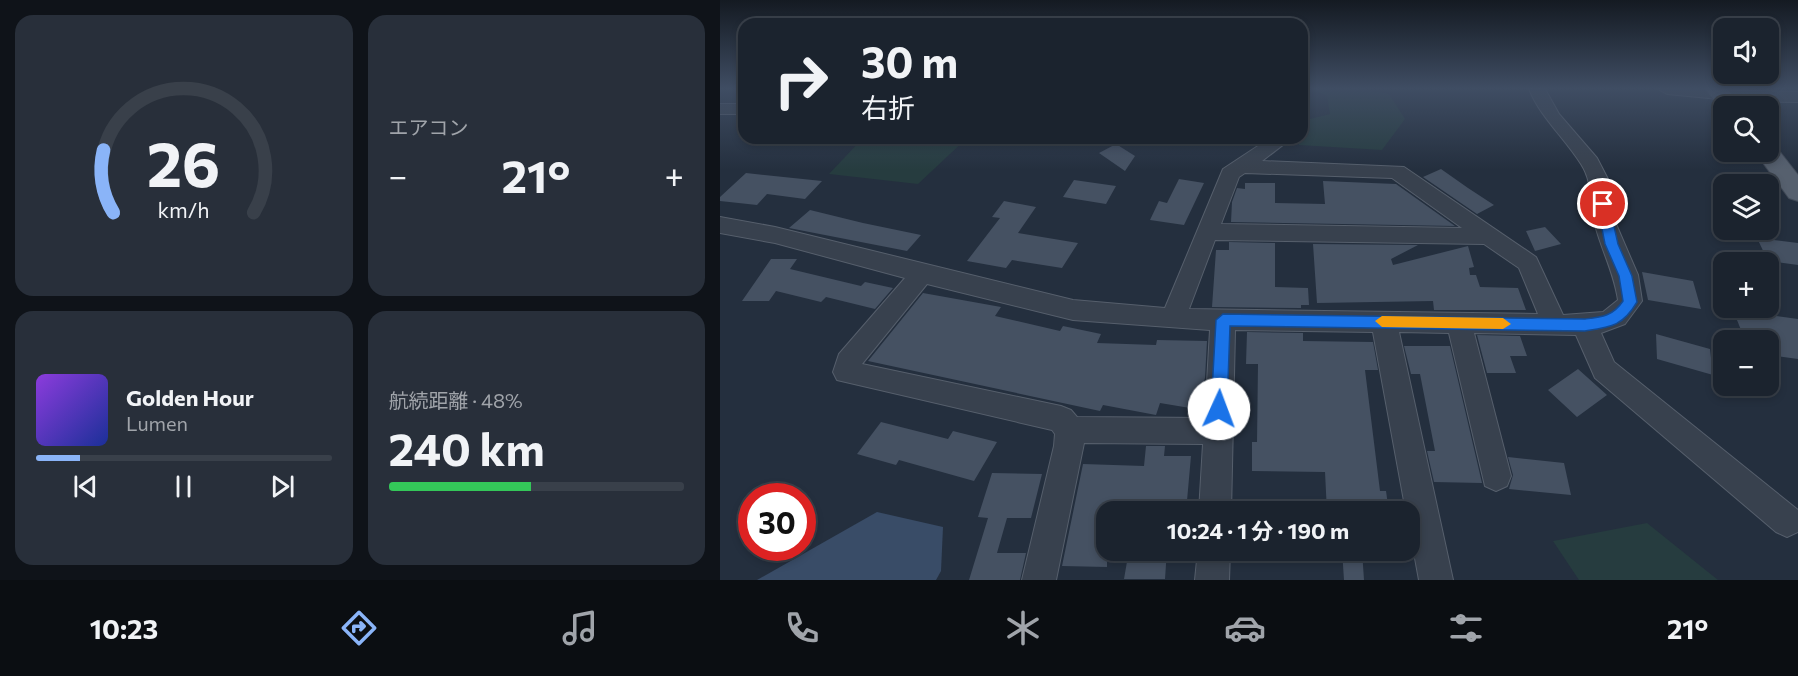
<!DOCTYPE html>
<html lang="ja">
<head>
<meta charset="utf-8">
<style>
	:root { --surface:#1b232e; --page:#282f3a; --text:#f1f3f6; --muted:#a0a4aa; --line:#39404a; --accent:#8ab4f8 }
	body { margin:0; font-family:Commissioner,"Noto Sans JP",sans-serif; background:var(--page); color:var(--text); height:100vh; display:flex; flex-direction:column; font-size:22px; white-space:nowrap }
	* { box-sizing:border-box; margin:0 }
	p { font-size:20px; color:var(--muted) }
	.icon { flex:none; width:33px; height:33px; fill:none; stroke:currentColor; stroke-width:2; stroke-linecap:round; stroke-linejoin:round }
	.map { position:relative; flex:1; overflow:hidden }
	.sheet { display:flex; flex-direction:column; gap:15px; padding:15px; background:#0f1319; width:720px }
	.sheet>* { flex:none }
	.hud { position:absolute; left:18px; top:18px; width:570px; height:126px; border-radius:18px; box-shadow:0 3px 9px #0003,0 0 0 2px var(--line); background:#1b232e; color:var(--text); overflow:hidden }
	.fabs { position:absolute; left:993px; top:18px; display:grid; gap:12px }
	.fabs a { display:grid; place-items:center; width:66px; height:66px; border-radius:12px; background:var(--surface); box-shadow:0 3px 9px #0003,0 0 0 2px var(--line); font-size:30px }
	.speed { position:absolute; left:18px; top:483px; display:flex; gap:12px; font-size:30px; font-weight:700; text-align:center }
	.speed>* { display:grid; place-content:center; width:78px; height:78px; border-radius:50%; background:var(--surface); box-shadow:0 3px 9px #0003,0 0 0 2px var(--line); line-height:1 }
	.speed .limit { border:9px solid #d22; background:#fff; color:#111 }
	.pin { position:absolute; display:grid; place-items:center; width:51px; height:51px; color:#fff; margin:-26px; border:3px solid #fff; border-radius:50%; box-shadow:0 2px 6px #0007 }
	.me { position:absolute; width:66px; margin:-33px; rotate:2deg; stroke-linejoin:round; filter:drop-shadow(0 0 4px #0008) }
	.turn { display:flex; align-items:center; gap:21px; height:126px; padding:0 24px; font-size:27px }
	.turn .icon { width:78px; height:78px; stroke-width:2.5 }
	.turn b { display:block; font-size:42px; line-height:51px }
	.big { font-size:45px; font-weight:700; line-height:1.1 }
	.sheet .card { flex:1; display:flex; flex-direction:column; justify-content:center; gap:9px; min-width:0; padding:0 21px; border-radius:18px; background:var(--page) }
	.sheet .dial { align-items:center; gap:0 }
	.dial svg { height:156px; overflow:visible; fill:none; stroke:var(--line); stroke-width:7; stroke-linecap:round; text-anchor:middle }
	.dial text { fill:var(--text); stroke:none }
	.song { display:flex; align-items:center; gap:18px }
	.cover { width:72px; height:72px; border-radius:9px; background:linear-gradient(135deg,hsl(270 70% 55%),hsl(230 70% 35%)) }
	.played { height:6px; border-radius:3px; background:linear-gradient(90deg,var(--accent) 15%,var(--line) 15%) }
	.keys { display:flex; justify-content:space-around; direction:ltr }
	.heat { display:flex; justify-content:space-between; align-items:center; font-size:33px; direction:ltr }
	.charge { height:9px; border-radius:4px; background:linear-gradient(90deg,#34c759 48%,var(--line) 0) }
	.sheet .tiles { flex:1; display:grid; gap:15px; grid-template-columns:repeat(2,1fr) }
	.trip { position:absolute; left:376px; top:501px; width:324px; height:60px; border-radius:18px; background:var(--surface); box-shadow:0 3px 9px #0003,0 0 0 2px var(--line); font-weight:700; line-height:60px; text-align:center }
	.tabs { display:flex; height:96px; justify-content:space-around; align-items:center; background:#0b0e12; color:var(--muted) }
	.tabs .icon { width:42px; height:42px }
	.tabs .active { color:var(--accent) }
	.tabs b { font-size:27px; color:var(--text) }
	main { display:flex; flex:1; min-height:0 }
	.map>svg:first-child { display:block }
	.green { fill:#263c3f }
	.water { fill:#394c67 }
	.building { fill:#455162 }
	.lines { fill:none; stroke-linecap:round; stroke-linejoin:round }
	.minor-casing { stroke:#565f6c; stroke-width:2 }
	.major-casing { stroke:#414a57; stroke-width:2 }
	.minor { fill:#38414e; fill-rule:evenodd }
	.major { fill:#56606e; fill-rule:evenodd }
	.route { fill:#1a73e8; stroke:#114b97; stroke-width:1.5 }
	.slow { fill:#f59e0b }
</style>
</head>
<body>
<main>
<section class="sheet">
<div class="tiles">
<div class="card dial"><svg viewBox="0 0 100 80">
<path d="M14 69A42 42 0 1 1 86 69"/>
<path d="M14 69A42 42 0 0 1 9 37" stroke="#8ab4f8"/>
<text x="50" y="56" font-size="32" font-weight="700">26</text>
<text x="50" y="72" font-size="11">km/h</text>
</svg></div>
<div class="card"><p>エアコン</p>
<div class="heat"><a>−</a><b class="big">21°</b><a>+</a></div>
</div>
<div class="card">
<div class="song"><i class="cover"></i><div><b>Golden Hour</b><p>Lumen</p></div></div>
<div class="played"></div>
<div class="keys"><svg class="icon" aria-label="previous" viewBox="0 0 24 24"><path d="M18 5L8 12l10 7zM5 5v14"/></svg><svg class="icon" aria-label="pause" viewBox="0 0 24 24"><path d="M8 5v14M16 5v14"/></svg><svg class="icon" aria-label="next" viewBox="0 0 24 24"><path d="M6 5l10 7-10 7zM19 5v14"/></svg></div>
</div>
<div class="card"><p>航続距離 · 48%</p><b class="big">240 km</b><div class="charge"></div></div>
</div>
</section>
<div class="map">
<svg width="1078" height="580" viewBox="0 0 1078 580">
	<rect width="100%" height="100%" fill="#242f3e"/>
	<!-- green -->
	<path class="green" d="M592,89H644L669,94L685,119L662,150L579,145V138H582V121L610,114L607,96Z
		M143,138H247L198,184L109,174Z
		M927,523L998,580H859L833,541Z"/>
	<!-- water -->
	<path class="water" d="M157,512L223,527L221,571L216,580H37Z"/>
	<!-- building -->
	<path class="building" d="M396,144L415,156L405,171L379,153Z
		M721,169L748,188L774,205L757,214L703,177Z
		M26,173L102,181L85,199L47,194L37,205L0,201V197Z
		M459,179L484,183L464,225L430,220L439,201L447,203Z
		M354,180L396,186L386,204L343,197Z
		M603,181L676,184L735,226L511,222L512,202L517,188L525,189V183H555V203L605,204Z
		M284,201L316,207L298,233L358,243L342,268L292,260L286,268L247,261L280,218L272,217Z
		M90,210L143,223L201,235L187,251L69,228Z
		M825,227L841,244L815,251L806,231Z
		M1037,238L1078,243V265L1048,261Z
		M509,242L555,243V287L588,288L589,305H581V308L492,307L496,250H509Z
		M593,244L698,245L671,259L673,265L748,246L754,267L749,268L750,275H756L760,287L798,288L806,310H714L713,301L597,303Z
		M51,259H77L70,269L141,286L145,282L173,288L155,309L106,297L101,302L56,291L49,301H22Z
		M922,272L973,281L981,309L928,300Z
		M203,293L281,307L275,316L340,331L343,326L381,334L377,343L436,345L437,340L487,341L485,378L476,409L440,403L436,415L383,405L380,411L148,361Z
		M1013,310L1078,319V359L1048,355V340H1025Z
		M527,332L583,333V341L653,342L658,370H645L660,491H666L669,512H607L605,472L532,471V442H537L538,364H526Z
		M936,334L990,349L993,375L937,359Z
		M757,335L800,336L807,356H790L796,373H767Z
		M684,346H730L762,483L714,482L707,451H715L700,374H691Z
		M858,369L887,395L857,417L828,390Z
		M161,422L228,439L233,431L277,442L254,481L179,460L176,465L137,454Z
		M426,446H445L444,456H471L466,512H387V567L342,566L363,464L424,466Z
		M788,457L844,463L851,495L789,489L793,475Z
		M272,473L322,474L311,518H287L277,553H306L300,580H249L268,518L258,517Z
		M409,550H447L445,579H404Z
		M622,550H642L644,580H624Z"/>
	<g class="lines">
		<!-- minor casing -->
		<g class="minor-casing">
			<path id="minor" d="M809,89H825L839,114L877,158L891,185L896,224L918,275L922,301L905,324L881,333L894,362L1078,510V532L1067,537L1056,532L875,378L856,335L754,333L791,476L787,486L776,491L765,486L729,333L679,332L733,580H699L690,531V512H686L653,332L515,330L511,512H479L483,444L364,443L336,580H302L334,446L335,434L332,430L117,380L113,372L119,354L185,278L55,243L0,233V217L55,227L353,300L445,308L503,169L550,138H572L542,161L684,167L816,257L843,315L883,312L898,300C894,273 882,251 875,225C869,204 874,184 861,164C844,137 821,118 809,89ZM525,173L672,178L742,228L501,224L519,177ZM495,240L764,244L799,268L818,314L469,309ZM207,284L353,320L490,330L485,418L357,417L351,410L341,406L142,364Z
				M938,89L1078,92V102L1020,101L947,94Z
				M0,104H24V114H0Z
				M478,550H510L509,580H475Z"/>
		</g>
		<!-- major casing -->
		<g class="major-casing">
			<path id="major" d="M985,89H1007L1022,106H1004L1003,111Z
				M1048,145L1056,147L1078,175V201L1069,198L1035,152H1048Z"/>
		</g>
		<!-- minor -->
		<use href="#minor" class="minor"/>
		<!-- major -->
		<use href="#major" class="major"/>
	</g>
	<!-- sky -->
	<linearGradient id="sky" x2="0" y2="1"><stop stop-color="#141a22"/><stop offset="0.52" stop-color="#3f4d63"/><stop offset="1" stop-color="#3f4d63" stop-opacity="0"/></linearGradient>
	<rect width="1078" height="170" fill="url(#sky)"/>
	<!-- route -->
	<path class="route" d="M883,200L889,204L898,244L912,276L917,302C903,326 891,327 865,331L510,326L507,409L505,414H494L491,409L496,320L503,314L865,319C882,317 893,316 903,301L899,276L885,244L877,204Z"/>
	<!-- slow -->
	<path class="slow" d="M662,316L783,318L791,324L783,329L662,327L655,321Z"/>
</svg>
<div class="fabs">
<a><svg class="icon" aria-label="sound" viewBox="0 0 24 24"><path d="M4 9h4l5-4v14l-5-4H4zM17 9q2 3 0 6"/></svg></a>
<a><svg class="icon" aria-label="search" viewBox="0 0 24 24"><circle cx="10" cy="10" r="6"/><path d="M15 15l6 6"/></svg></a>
<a><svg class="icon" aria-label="layers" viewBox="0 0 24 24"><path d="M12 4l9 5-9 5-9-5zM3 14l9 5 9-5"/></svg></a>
<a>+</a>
<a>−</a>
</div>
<div class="speed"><div class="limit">30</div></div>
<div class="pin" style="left:883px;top:204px;background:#d93025"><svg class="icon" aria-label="arrive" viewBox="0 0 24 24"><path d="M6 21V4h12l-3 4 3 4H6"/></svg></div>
<svg class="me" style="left:499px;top:409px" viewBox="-20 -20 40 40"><circle r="19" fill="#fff"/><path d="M0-13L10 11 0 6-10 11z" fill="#1a73e8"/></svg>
<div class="trip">10:24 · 1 分 · 190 m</div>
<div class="hud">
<div class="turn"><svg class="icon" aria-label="right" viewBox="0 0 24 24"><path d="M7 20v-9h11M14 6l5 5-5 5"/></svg><div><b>30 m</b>右折</div></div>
</div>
</div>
</main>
<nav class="tabs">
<b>10:23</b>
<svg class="icon active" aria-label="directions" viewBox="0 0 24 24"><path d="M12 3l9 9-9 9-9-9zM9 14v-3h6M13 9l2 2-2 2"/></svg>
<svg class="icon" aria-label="music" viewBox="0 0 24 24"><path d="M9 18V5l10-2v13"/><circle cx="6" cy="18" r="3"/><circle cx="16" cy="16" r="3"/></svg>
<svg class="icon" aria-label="phone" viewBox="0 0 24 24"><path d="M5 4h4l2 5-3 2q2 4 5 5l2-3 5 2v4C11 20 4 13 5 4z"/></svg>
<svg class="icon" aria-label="climate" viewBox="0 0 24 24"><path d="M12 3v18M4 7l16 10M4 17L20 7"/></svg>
<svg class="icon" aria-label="car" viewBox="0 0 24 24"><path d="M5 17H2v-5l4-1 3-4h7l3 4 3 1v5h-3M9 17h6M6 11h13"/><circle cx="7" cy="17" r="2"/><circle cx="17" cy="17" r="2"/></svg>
<svg class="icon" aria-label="filters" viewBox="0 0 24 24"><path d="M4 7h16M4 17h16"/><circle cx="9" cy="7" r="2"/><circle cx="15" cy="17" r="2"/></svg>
<b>21°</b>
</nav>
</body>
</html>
